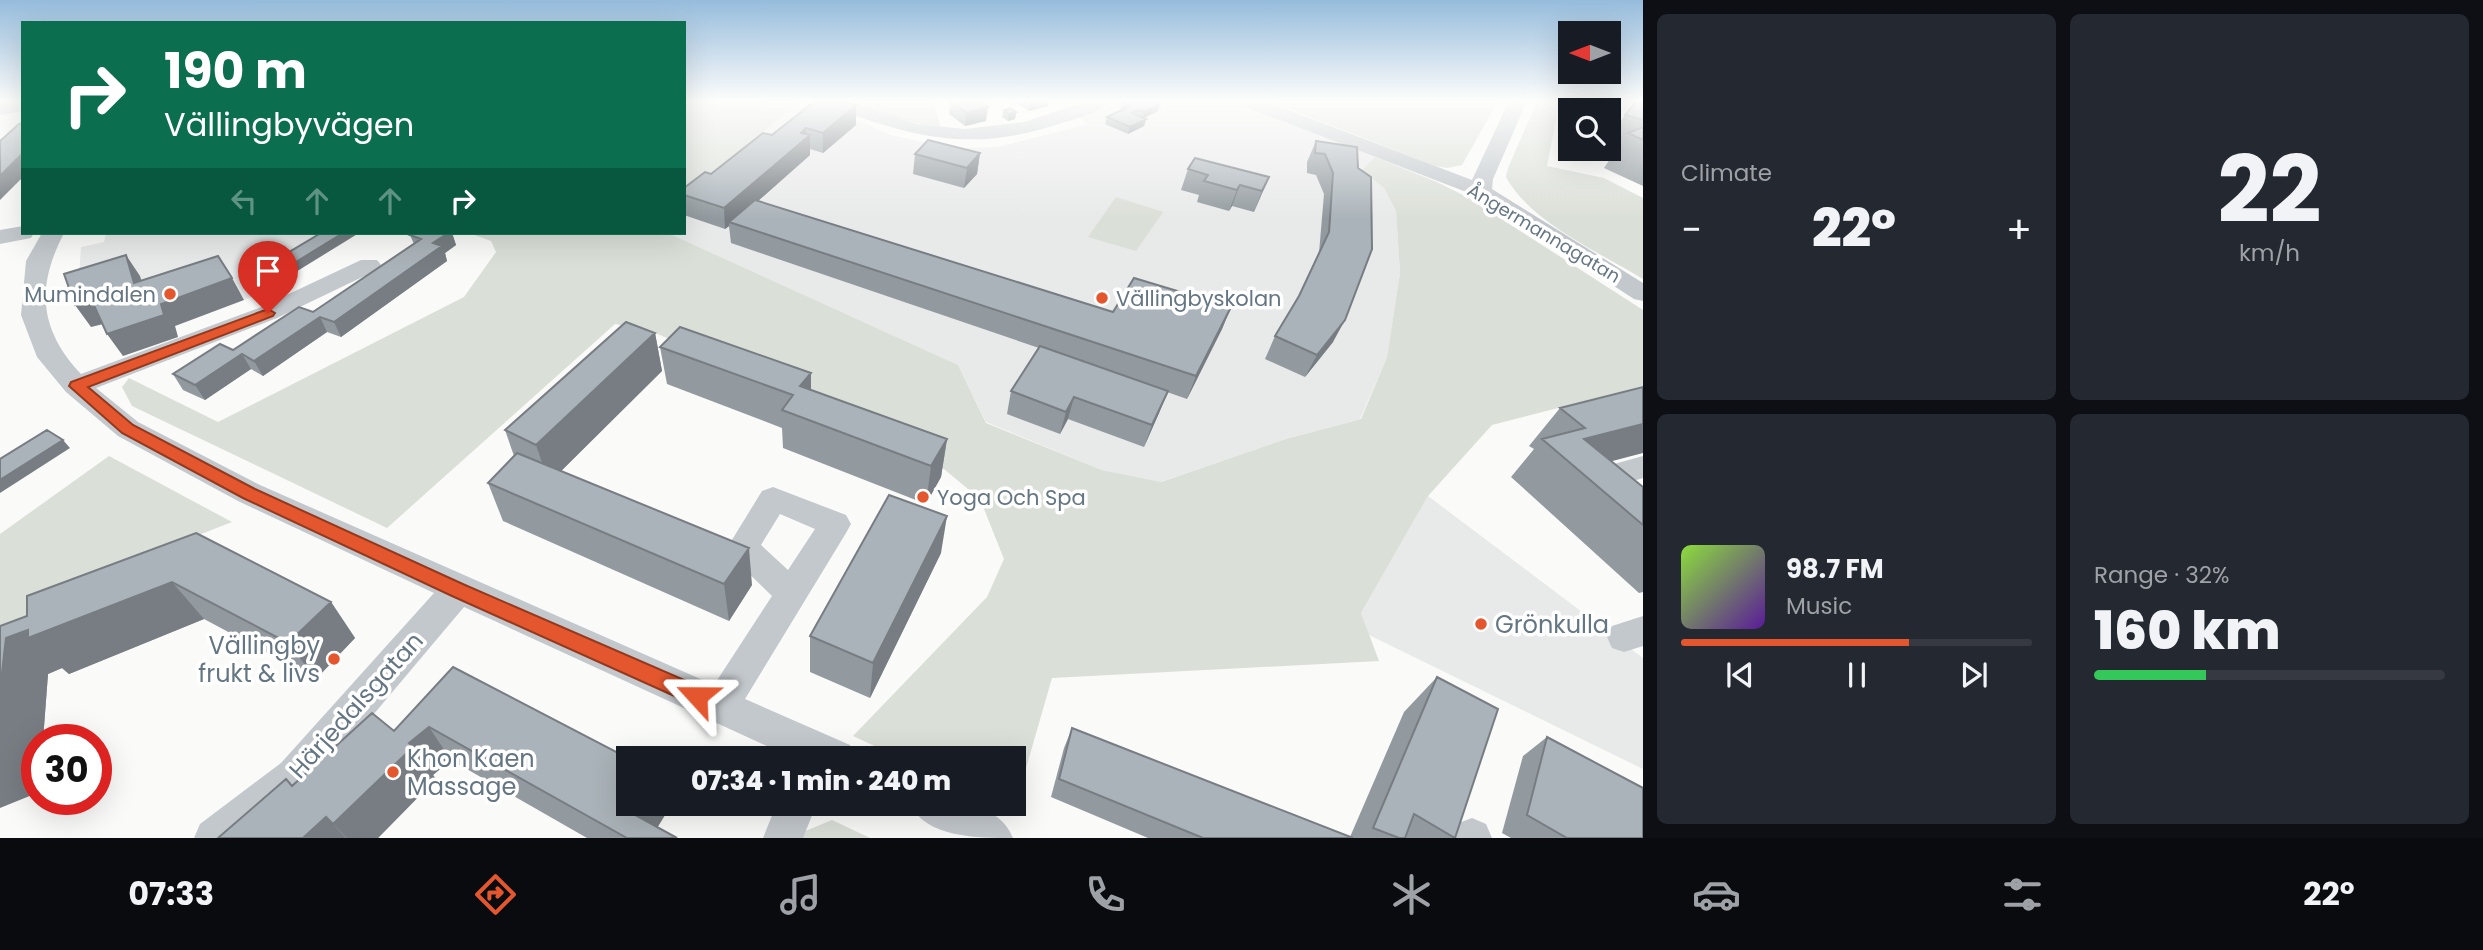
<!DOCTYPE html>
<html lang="en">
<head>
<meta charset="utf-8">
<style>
	:root { --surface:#171b24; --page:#242831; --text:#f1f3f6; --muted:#9ea1a6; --line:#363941; --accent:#e4572e }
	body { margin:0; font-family:Poppins,sans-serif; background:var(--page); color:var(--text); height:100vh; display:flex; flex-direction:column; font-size:26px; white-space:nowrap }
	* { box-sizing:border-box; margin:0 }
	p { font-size:23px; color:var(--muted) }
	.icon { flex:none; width:38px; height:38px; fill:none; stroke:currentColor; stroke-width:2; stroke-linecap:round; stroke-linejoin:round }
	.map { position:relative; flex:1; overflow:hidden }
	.panel { display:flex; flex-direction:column; gap:14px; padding:14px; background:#0d0f14; width:840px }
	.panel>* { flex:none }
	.top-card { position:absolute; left:21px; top:21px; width:665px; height:214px; border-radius:0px; box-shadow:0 7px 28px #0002; background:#0b6e4f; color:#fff; overflow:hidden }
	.needle { width:46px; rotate:270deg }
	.fabs { position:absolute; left:1558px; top:21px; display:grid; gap:14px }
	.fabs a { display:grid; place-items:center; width:63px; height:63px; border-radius:0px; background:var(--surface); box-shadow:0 7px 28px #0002; font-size:35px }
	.speed { position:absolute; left:21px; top:724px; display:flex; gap:14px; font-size:35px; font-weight:700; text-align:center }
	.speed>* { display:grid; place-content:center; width:91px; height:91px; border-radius:50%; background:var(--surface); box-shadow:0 7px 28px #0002; line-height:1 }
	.speed .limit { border:10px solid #d22; background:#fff; color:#111 }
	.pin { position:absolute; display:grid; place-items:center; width:60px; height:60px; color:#fff; margin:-72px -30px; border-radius:50% 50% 50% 0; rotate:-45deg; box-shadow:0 0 7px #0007 }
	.pin .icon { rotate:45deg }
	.me { position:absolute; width:77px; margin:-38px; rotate:294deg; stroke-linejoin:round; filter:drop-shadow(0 0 5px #0008) }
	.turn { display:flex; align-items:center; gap:24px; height:147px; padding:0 28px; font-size:32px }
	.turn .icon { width:91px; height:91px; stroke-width:2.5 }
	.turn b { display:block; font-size:49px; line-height:60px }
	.lanes { display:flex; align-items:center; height:66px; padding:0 28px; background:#0003; justify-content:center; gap:35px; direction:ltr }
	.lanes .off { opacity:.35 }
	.big { font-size:52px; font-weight:800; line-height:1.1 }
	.panel .tile { flex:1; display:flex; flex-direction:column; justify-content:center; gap:10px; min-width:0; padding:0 24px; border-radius:10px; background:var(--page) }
	.panel .dial { align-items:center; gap:0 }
	.dial b { font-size:91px; line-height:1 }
	.song { display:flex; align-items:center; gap:21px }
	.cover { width:84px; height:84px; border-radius:10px; background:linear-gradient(135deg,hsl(90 70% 55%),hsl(270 70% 35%)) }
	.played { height:7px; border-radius:4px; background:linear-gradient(90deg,var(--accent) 65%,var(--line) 65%) }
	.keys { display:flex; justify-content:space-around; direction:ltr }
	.heat { display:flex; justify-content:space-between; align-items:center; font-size:38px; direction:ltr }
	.charge { height:10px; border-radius:5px; background:linear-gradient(90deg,#34c759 32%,var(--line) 0) }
	.panel .tiles { flex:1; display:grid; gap:14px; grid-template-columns:repeat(2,1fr) }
	.trip { position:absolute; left:616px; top:746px; width:410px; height:70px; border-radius:0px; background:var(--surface); box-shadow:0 7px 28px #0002; font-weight:800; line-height:70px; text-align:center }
	.menu { display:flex; height:112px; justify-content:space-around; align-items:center; background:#090b0e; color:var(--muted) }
	.menu .icon { width:49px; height:49px }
	.menu .current { color:var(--accent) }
	.menu b { font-size:32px; color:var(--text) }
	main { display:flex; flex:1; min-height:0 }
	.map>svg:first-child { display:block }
	.built { fill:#e8e9e9 }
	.green { fill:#dadfd7 }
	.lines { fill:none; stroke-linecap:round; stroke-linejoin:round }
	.minor { fill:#c3c8cc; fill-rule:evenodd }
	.wall { fill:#929a9f }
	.shaded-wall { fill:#777d82 }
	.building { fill:#aab3b9; stroke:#777d82; stroke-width:2 }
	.route { fill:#e4572e; stroke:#94391e; stroke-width:2 }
	.poi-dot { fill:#e4572e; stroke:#fff; stroke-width:2.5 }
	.labels { text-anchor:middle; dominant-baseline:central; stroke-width:7; stroke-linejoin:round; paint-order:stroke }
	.far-street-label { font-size:18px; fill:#657683; stroke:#fff }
	.poi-label { font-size:21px; fill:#657683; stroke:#fff; text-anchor:start }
	.near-poi-label { font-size:24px; fill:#657683; stroke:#fff; text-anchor:start }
	.near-street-label { font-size:24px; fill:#657683; stroke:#fff }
</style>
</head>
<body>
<main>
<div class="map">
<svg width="1643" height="838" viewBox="0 0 1643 838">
	<rect width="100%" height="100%" fill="#fafaf8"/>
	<!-- built -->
	<path class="built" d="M1114,101H1231L1375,157L1362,170L1384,188L1396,211L1400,273L1387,357L1360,419L1286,439L1160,482L1102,470L986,422L958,365L668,233H684V197L796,105L864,123L891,135L948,148H969L998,147L1088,124L1079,117Z
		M106,233H337L273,271L284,277L267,291L175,326L178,337L123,356L107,323L91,327L78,290L81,247L104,242Z
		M1428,496L1643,658V769L1369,635L1361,613Z"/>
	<!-- green -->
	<path class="green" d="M684,101H801L684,197Z
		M860,101H933L941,129L869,111Z
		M1269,101H1498L1462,165L1447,168L1435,166Z
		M1537,101H1565L1558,109L1547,166L1604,178L1643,198V279C1599,252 1531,223 1506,177L1508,168Z
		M1375,157L1437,182L1469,198L1643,310V386L1492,425L1428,496L1361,613L1379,661L1052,678L1014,810L999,803H1013V758H900L853,736L987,597L1004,559L980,499L908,439L648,330L615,324L387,528L132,406L122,387L129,378L218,422L464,297L496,252L491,241L469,233H668L958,365L986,423L1102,470L1161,482L1286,439L1361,419L1387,357L1400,273L1396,211L1384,188L1362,170Z
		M1116,197L1163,212L1136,251L1088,237Z
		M109,456L232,522L73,584L0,633V534Z
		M832,820L870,838H800L803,832Z"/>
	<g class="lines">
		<!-- minor -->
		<path class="minor" d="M23,101V111L0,115V103Z
			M822,101H849L917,124L965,129L1025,122L1086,101H1111C1100,113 1077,118 1062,123C969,154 913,137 825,105Z
			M1238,101H1265L1472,180L1509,101H1527L1493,179L1492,189L1643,283V301L1634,299L1474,195L1241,105Z
			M23,226V233H34L31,238L0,244V230Z
			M42,233H64C36,287 39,329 81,374L259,308L361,260H377L381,265L377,270L277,318L96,388L138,422L260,485L714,685L772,596L732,557L727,548L762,491L773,487L846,515L851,524L846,533L745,699L850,745L855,758H793L464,607L309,791L247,838H194L200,824L281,763L434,593L238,501L118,436L66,392L37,357L21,315L26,261ZM780,514L815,529L788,570L761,545Z
			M1643,456V478L1613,487L1616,498L1643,521V553L1632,549L1591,512L1581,480L1585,472Z
			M1643,616V646L1624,652L1612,648L1607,637L1612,626Z
			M777,803H817L803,838H763Z
			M909,803C946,803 997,798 1013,838C977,838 926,838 909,803Z
			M1472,818L1486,824L1492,838H1450L1456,824Z"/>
	</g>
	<!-- wall -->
	<path class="wall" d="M950,101H980L986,121L965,126L949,114Z
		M1014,101H1048V106L1029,111Z
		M1124,101H1164L1159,104L1158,111L1143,118L1146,119L1144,126L1128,134L1105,124L1107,117L1122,110L1120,109L1122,102Z
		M1643,101V186L1604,168L1614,153L1602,149H1608V140L1625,115Z
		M856,105V125L823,153L810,149V155L758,201L1113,312L1231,307L1222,329L1187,399L1167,392L1159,413L1144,447L1068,419L1060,434L1007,414L1011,391L1039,348L731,243L729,226L725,229L684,215V188L711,174L772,135Z
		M1004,110L1016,112L1015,119L1008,121L1002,117Z
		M1316,141L1357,147L1333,342L1305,377L1265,359L1275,336L1299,297L1319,253L1324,194L1316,175L1307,173V162Z
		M980,153L977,174L964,188L913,174L915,154Z
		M1188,169L1269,177L1254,212L1232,206L1229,211L1197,202L1199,195L1181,190Z
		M321,233L286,278L273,271L269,264Z
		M414,233H452L456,245L445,253L447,261L341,337L327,332L263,376L251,369L205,400L183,390L173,374L233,350L313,312L414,244L410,235Z
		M655,333L662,371L561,471L752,585L729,621L503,521L488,483L514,456L505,430Z
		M660,347L811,390L947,439L941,477L926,504L783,448L782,428L667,384Z
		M1643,387L1611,461L1643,487V592L1639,593L1511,477L1534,449L1529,446L1560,408Z
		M196,533L331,602L355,638L316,679L204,619L69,674L62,668L48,674L43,740H37L27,616Z
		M941,553L870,698L810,672V636Z
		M453,667L670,807L657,827L677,838H587L451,760L433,775L436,779L378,838H218L293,786L394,731Z
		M1437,677L1455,838H1148L1051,797L1064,748L1072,728L1350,837L1404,712Z
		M1547,737L1643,838H1511L1502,833L1523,756Z"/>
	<!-- shaded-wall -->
	<path class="shaded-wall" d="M1030,101H1048V106L1029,111Z
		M1160,104L1158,111L1142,119L1144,112Z
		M856,105V125L823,153V133Z
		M988,107L986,121L965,126L966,113Z
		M1016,112L1015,119L1008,121L1009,114Z
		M1146,119L1144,126L1128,134L1130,127Z
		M806,128V139L810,135V155L733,223L729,222V226L725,229L724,208Z
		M23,153V177L0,200V176Z
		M980,153L977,174L964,188L967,168Z
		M1269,177L1254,212L1262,191Z
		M1240,185L1232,206L1229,211L1237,190Z
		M343,233H359L286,278L283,270Z
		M448,233H452L456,245L445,253L447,261L341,337L334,322L433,243Z
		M126,255L140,276L149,305L134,283Z
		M232,278L244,300L175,326L178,337L123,356L107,334L161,304Z
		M92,301L107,323L91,327L75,305Z
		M1231,307L1222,329L1187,399L1196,376Z
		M320,317L327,332L263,376L254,361Z
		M1345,320L1333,342L1305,377L1317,355Z
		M655,333L662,371L549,483L536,445Z
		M242,354L251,369L205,400L195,385Z
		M811,373V411L800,386Z
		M1168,391L1159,413L1144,447L1152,425Z
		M1074,397L1068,419L1060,434L1066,412Z
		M1643,424V453L1578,470L1584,439Z
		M947,439L941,477L926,504L931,466Z
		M63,440L70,448L0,493V480Z
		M947,516L941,553L870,698L873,663Z
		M749,548L752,585L729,621L724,584Z
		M172,582L204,619L69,674L62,668L48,674L43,740H37V793L0,808V690L6,638Z
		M331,602L355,638L316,679L288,643Z
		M429,727L451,760L433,775L436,779L378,838H347L333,824L409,743Z
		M643,803H668L670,807L651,838L635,815Z
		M326,817L346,838H303Z"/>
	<!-- building -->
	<path class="building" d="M815,101H843L856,105L823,133L806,128L801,133L810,135L724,208L684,195V188L705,172L711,174L763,133L772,135Z
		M952,101H980L988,107L966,113Z
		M1124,101H1155L1160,104L1144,112L1139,110L1132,113L1146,119L1130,127L1107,117L1130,106L1122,102Z
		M1637,101H1643V120L1625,115Z
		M1010,108L1016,112L1009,114L1004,110Z
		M23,123V153L0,176V141L19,124Z
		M1643,127V140L1628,133Z
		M928,140L980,153L967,168L915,154Z
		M1316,141L1357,147L1358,168L1371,177L1372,249L1345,320L1317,355L1275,336L1299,296L1329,232L1333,173L1325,154L1315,153Z
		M1195,158L1269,177L1262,191L1240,185L1237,190L1204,181L1208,175L1188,169Z
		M755,200L1113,312L1134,278L1231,307L1196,376L729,222Z
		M321,233H343L283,270L269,264Z
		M414,233H448L433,243L442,246L334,322L320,317L254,361L242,354L195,385L173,374L220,344L233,350L299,307L313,312L421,239L410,235Z
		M126,255L134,283L218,256L232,278L161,304L164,315L107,334L92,301L75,305L64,274Z
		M626,322L655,333L536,445L505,430Z
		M680,327L811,373L800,386L947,439L931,466L782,410L793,395L660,347Z
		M1040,346L1168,391L1152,425L1074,397L1066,412L1011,391Z
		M1643,387V424L1584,439L1643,487V525L1542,439L1585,428L1560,408Z
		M47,430L63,440L0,480V459Z
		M517,453L749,548L724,584L488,483Z
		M889,495L947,516L873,663L810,636Z
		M196,533L331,602L288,643L172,582L28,638V630L6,638L0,690V626L27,616V596Z
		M453,667L628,758V803H643L635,815L677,838H627L429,727L409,743L413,747L333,824L326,817L303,838H218L286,779L292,786L372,713L394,731Z
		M1437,677L1498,709L1455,838L1414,814L1405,838H1399L1373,828Z
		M1072,728L1123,748L1353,838H1203L1059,779Z
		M1547,737L1643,788V838H1567L1527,815Z"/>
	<!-- sky -->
	<linearGradient id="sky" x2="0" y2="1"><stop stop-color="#96bcdc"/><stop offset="0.46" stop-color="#fdfdfc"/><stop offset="1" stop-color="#fdfdfc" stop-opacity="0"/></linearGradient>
	<rect width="1643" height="219" fill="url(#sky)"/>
	<!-- route -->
	<path class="route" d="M268,309L275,313L273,316L88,387L133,425L255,489L465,585L705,689L708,696L705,703L697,706L690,703L452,596L243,498L122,433L69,386L71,382Z"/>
	<!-- markers -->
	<g class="poi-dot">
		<circle cx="170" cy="294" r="7"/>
		<circle cx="1102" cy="298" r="7"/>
		<circle cx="923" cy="497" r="7"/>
		<circle cx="1481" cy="624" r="7"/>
		<circle cx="334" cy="659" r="7"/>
		<circle cx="393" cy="772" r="7"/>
	</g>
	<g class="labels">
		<!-- far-street labels -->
		<g class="far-street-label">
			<text transform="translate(1544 233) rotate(31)">Ångermannagatan</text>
		</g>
		<!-- poi labels -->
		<g class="poi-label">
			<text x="156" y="294" text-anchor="end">Mumindalen</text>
			<text x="1116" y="298">Vällingbyskolan</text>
			<text x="937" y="497">Yoga Och Spa</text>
		</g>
		<!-- near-poi labels -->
		<g class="near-poi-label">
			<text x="1495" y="624">Grönkulla</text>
			<text x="320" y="645" text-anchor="end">Vällingby<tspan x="320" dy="28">frukt &amp; livs</tspan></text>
			<text x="407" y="758">Khon Kaen<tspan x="407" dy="28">Massage</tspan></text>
		</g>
		<!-- near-street labels -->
		<g class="near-street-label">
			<text transform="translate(356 705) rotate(-48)">Härjedalsgatan</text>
		</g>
	</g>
</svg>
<div class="fabs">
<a><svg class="needle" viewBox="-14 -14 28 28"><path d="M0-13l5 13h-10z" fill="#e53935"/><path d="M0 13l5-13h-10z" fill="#9ea1a6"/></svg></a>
<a><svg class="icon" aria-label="search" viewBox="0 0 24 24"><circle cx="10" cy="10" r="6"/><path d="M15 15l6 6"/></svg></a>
</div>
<div class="speed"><div class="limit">30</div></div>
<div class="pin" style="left:268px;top:313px;background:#d93025"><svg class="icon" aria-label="arrive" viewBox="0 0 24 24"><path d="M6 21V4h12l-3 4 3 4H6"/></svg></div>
<svg class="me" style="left:697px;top:696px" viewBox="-20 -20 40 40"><path d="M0-17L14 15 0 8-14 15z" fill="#e4572e" stroke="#fff" stroke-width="4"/></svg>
<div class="trip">07:34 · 1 min · 240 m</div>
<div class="top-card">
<div class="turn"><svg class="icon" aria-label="right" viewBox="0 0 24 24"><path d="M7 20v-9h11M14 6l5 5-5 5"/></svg><div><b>190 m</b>Vällingbyvägen</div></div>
<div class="lanes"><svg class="icon off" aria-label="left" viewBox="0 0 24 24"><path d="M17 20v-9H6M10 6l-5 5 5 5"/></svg><svg class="icon off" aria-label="ahead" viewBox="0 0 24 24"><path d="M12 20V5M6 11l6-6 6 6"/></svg><svg class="icon off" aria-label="ahead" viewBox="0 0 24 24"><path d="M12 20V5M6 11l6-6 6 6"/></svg><svg class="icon" aria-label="right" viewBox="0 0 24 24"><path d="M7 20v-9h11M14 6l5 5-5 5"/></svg></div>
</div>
</div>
<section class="panel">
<div class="tiles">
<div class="tile"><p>Climate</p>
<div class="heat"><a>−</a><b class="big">22°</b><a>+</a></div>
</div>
<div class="tile dial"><b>22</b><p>km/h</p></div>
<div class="tile">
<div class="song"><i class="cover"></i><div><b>98.7 FM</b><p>Music</p></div></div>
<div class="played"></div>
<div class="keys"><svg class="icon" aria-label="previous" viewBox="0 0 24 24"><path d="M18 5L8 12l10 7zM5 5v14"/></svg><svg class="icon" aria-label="pause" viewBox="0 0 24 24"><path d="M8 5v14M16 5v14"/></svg><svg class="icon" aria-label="next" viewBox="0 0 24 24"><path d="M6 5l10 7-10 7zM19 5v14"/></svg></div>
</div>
<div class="tile"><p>Range · 32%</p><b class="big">160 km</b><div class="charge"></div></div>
</div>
</section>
</main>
<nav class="menu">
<b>07:33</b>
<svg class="icon current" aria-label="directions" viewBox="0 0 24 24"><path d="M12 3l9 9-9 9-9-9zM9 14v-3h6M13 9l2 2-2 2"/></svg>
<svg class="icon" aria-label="music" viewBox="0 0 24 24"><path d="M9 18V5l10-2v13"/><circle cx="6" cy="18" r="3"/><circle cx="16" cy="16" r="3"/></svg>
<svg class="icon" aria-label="phone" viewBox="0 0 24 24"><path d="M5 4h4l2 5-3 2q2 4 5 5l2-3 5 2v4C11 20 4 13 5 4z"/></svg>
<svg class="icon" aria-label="climate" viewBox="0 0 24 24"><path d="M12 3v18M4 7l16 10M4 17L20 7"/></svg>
<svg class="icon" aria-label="car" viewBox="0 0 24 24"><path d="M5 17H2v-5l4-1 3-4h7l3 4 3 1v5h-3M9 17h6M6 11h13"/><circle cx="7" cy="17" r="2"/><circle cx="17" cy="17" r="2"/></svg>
<svg class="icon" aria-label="filters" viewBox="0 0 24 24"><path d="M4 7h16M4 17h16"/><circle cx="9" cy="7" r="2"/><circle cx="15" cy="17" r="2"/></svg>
<b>22°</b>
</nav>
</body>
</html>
